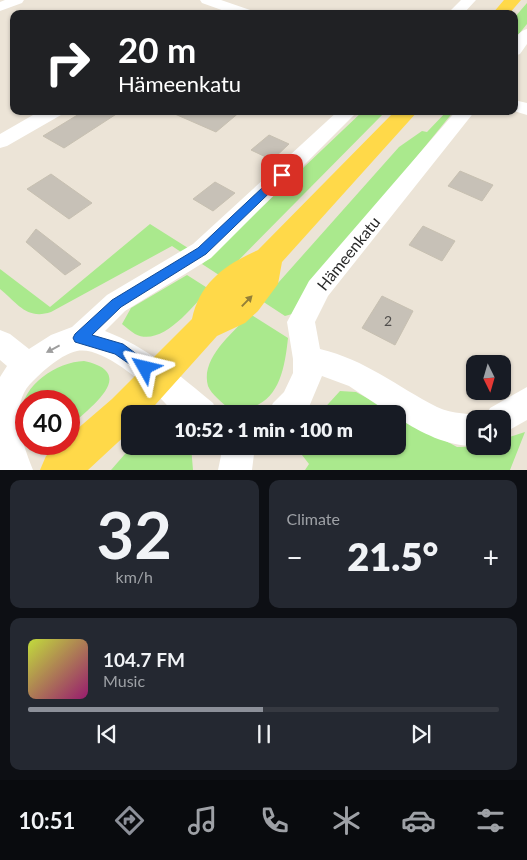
<!DOCTYPE html>
<html lang="en">
<head>
<meta charset="utf-8">
<style>
	:root { --surface:#171b24; --page:#242831; --text:#f1f3f6; --muted:#9ea1a6; --line:#363941; --accent:#8c9099 }
	body { margin:0; font-family:Lato,sans-serif; background:var(--page); color:var(--text); height:100vh; display:flex; flex-direction:column; font-size:19px; white-space:nowrap }
	* { box-sizing:border-box; margin:0 }
	p { font-size:16px; color:var(--muted) }
	.icon { flex:none; width:28px; height:28px; fill:none; stroke:currentColor; stroke-width:2; stroke-linecap:round; stroke-linejoin:round }
	.map { position:relative; height:470px; overflow:hidden }
	.panel { display:flex; flex-direction:column; gap:10px; padding:10px; background:#0d0f14; flex:1 }
	.panel>* { flex:none }
	.top-card { position:absolute; left:10px; top:10px; width:508px; height:105px; border-radius:10px; box-shadow:0 1px 4px #0004; background:#202124; color:#fff; overflow:hidden }
	.needle { width:32px; rotate:175deg }
	.tools { position:absolute; left:466px; top:355px; display:grid; gap:10px }
	.tools a { display:grid; place-items:center; width:45px; height:45px; border-radius:10px; background:var(--surface); box-shadow:0 1px 4px #0004; font-size:25px }
	.speed { position:absolute; left:15px; top:390px; display:flex; gap:10px; font-size:25px; font-weight:700; text-align:center }
	.speed>* { display:grid; place-content:center; width:65px; height:65px; border-radius:50%; background:var(--surface); box-shadow:0 1px 4px #0004; line-height:1 }
	.speed .limit { border:8px solid #d22; background:#fff; color:#111 }
	.pin { position:absolute; display:grid; place-items:center; width:42px; height:42px; color:#fff; margin:-21px; border-radius:10px; box-shadow:0 2px 8px #0006 }
	.me { position:absolute; width:55px; margin:-28px; rotate:307deg; stroke-linejoin:round; filter:drop-shadow(0 0 4px #0008) }
	.turn { display:flex; align-items:center; gap:18px; height:105px; padding:0 25px; font-size:22px }
	.turn .icon { width:65px; height:65px; stroke-width:2.5 }
	.turn b { display:block; font-size:35px; line-height:42px }
	.big { font-size:38px; font-weight:800; line-height:1.1 }
	.panel .tile { flex:1; display:flex; flex-direction:column; justify-content:center; gap:8px; min-width:0; padding:0 18px; border-radius:10px; background:var(--page) }
	.panel .dial { align-items:center; gap:0 }
	.dial b { font-size:65px; line-height:1 }
	.song { display:flex; align-items:center; gap:15px }
	.cover { width:60px; height:60px; border-radius:8px; background:linear-gradient(135deg,hsl(70 70% 55%),hsl(320 70% 35%)) }
	.played { height:5px; border-radius:2px; background:linear-gradient(90deg,var(--accent) 50%,var(--line) 50%) }
	.keys { display:flex; justify-content:space-around; direction:ltr }
	.heat { display:flex; justify-content:space-between; align-items:center; font-size:28px; direction:ltr }
	.panel .tiles { flex:1; display:grid; gap:10px; grid-template-columns:1fr 1fr }
	.tile:last-child { grid-column:span 2 }
	.trip { position:absolute; left:121px; top:405px; width:285px; height:50px; border-radius:10px; background:var(--surface); box-shadow:0 1px 4px #0004; font-weight:800; line-height:50px; text-align:center }
	.tabs { display:flex; height:80px; justify-content:space-around; align-items:center; background:#090b0e; color:var(--muted) }
	.tabs .icon { width:35px; height:35px }
	.tabs .selected { color:var(--accent) }
	.tabs b { font-size:22px; color:var(--text) }
	.map>svg:first-child { display:block }
	.green { fill:#aae98d }
	.building { fill:#c7c1b7; stroke:#c7c0b1 }
	.lines { fill:none; stroke-linecap:round; stroke-linejoin:round }
	.minor { fill:#fff; fill-rule:evenodd }
	.major { fill:#ffd949; fill-rule:evenodd }
	.oneway { fill:#948038 }
	.oneway2 { fill:#9e9e9e }
	.route { fill:#1a73e8; stroke:#114b97 }
	.labels { text-anchor:middle; dominant-baseline:central; stroke-width:4; stroke-linejoin:round; paint-order:stroke }
	.number-label { font-size:14px; fill:#504e4c }
	.street-label { font-size:16px; fill:#282828; stroke:#fff }
</style>
</head>
<body>
<div class="map">
<svg width="527" height="470" viewBox="0 0 527 470">
	<rect width="100%" height="100%" fill="#ece4d7"/>
	<!-- green -->
	<path class="green" d="M527,3V24L514,40V18Z
		M363,111H386L222,277L202,264Z
		M447,111H454L299,301L292,314L285,316L262,301L399,147L422,131L427,132Z
		M150,224L188,248L181,252L172,246L51,312C27,320 18,304 0,289V269L50,307Z
		M187,275L209,289C193,306 162,348 135,334C130,331 126,327 122,324L131,308Z
		M250,314L288,338C284,376 276,413 229,409C223,403 211,394 208,386C200,358 234,332 250,314Z
		M84,361C140,373 89,408 69,427V401H26V432C7,395 52,362 84,361Z
		M340,391L356,392L396,414H319Z
		M398,415L457,447L502,446L503,439L525,432L510,470H305L309,464L295,446H398Z
		M132,446H191L193,470H111Z"/>
	<!-- building -->
	<path class="building" d="M84,111H121L64,148L43,136Z
		M168,111H241L216,132Z
		M269,135L289,144L272,160L251,150Z
		M460,171L493,185L482,201L448,186Z
		M51,174L92,203L69,219L27,189Z
		M215,182L235,193L213,211L193,199Z
		M423,226L455,241L442,261L409,245Z
		M36,229L81,264L65,275L26,242Z
		M382,296L413,311L395,345L362,328Z"/>
	<g class="lines">
		<!-- minor -->
		<path class="minor" d="M5,0H24L22,3L0,11V2Z
			M200,0H221L253,11L255,14H233L202,3Z
			M461,0H476L463,14H447Z
			M527,29V44L520,54L514,56C514,44 514,33 527,29Z
			M514,100L527,103V115L514,111Z
			M40,111H63L61,115L7,146L0,148V134Z
			M338,111H358L211,258L125,311L105,331C147,347 179,375 213,403L218,414C206,414 190,417 179,414C172,412 162,399 156,394C139,380 101,346 77,351C62,354 44,370 33,381C8,404 22,443 33,470H0V377L7,366L0,360V330L10,334L29,349L51,335L72,327L107,295L193,244Z
			M456,111H475L328,296L315,322L320,349C366,360 396,386 437,407C453,415 470,412 485,418L490,408L527,387V420L502,434V419H475V446C446,446 422,433 398,418V414H391L349,386L322,376L306,414H268L273,403L284,392L293,373V359L287,322L309,281Z
			M223,446H255L252,470H218Z"/>
		<!-- major -->
		<path class="major" d="M504,0H521L509,14H492Z
			M395,111H418L282,262L278,284L258,311L245,323L217,336L147,414H130V431L88,470H40L46,456L60,444H69V436L112,399L192,319C200,282 225,265 258,250Z"/>
	</g>
	<!-- one-way arrows -->
	<defs><path id="oneway-solid" d="M-6-.8H1V-3.2L6.5 0L1 3.2V.8H-6Z" transform="scale(1.25)"/></defs>
	<use class="oneway" href="#oneway-solid" transform="translate(247 301) rotate(-46)"/>
	<use class="oneway2" href="#oneway-solid" transform="translate(53 349) rotate(152)"/>
	<!-- route -->
	<path class="route" d="M279,172H286L288,175L206,254L121,307L92,335L123,344L150,364L152,368L150,373L145,375L115,354L75,342L73,338L75,334L112,300L198,248Z"/>
	<g class="labels">
		<!-- number labels -->
		<g class="number-label">
			<text x="388" y="320">2</text>
		</g>
		<!-- street labels -->
		<g class="street-label">
			<text transform="translate(348 253) rotate(-51)">Hämeenkatu</text>
		</g>
	</g>
</svg>
<div class="tools">
<a><svg class="needle" viewBox="-14 -14 28 28"><path d="M0-13l5 13h-10z" fill="#e53935"/><path d="M0 13l5-13h-10z" fill="#9ea1a6"/></svg></a>
<a><svg class="icon" aria-label="sound" viewBox="0 0 24 24"><path d="M4 9h4l5-4v14l-5-4H4zM17 9q2 3 0 6"/></svg></a>
</div>
<div class="speed"><div class="limit">40</div></div>
<div class="pin" style="left:282px;top:175px;background:#d93025"><svg class="icon" aria-label="arrive" viewBox="0 0 24 24"><path d="M6 21V4h12l-3 4 3 4H6"/></svg></div>
<svg class="me" style="left:145px;top:368px" viewBox="-20 -20 40 40"><path d="M0-17L14 15 0 8-14 15z" fill="#1a73e8" stroke="#fff" stroke-width="4"/></svg>
<div class="trip">10:52 · 1 min · 100 m</div>
<div class="top-card">
<div class="turn"><svg class="icon" aria-label="right" viewBox="0 0 24 24"><path d="M7 20v-9h11M14 6l5 5-5 5"/></svg><div><b>20 m</b>Hämeenkatu</div></div>
</div>
</div>
<section class="panel">
<div class="tiles">
<div class="tile dial"><b>32</b><p>km/h</p></div>
<div class="tile"><p>Climate</p>
<div class="heat"><a>−</a><b class="big">21.5°</b><a>+</a></div>
</div>
<div class="tile">
<div class="song"><i class="cover"></i><div><b>104.7 FM</b><p>Music</p></div></div>
<div class="played"></div>
<div class="keys"><svg class="icon" aria-label="previous" viewBox="0 0 24 24"><path d="M18 5L8 12l10 7zM5 5v14"/></svg><svg class="icon" aria-label="pause" viewBox="0 0 24 24"><path d="M8 5v14M16 5v14"/></svg><svg class="icon" aria-label="next" viewBox="0 0 24 24"><path d="M6 5l10 7-10 7zM19 5v14"/></svg></div>
</div>
</div>
</section>
<nav class="tabs">
<b>10:51</b>
<svg class="icon selected" aria-label="directions" viewBox="0 0 24 24"><path d="M12 3l9 9-9 9-9-9zM9 14v-3h6M13 9l2 2-2 2"/></svg>
<svg class="icon" aria-label="music" viewBox="0 0 24 24"><path d="M9 18V5l10-2v13"/><circle cx="6" cy="18" r="3"/><circle cx="16" cy="16" r="3"/></svg>
<svg class="icon" aria-label="phone" viewBox="0 0 24 24"><path d="M5 4h4l2 5-3 2q2 4 5 5l2-3 5 2v4C11 20 4 13 5 4z"/></svg>
<svg class="icon" aria-label="climate" viewBox="0 0 24 24"><path d="M12 3v18M4 7l16 10M4 17L20 7"/></svg>
<svg class="icon" aria-label="car" viewBox="0 0 24 24"><path d="M5 17H2v-5l4-1 3-4h7l3 4 3 1v5h-3M9 17h6M6 11h13"/><circle cx="7" cy="17" r="2"/><circle cx="17" cy="17" r="2"/></svg>
<svg class="icon" aria-label="filters" viewBox="0 0 24 24"><path d="M4 7h16M4 17h16"/><circle cx="9" cy="7" r="2"/><circle cx="15" cy="17" r="2"/></svg>
</nav>
</body>
</html>
